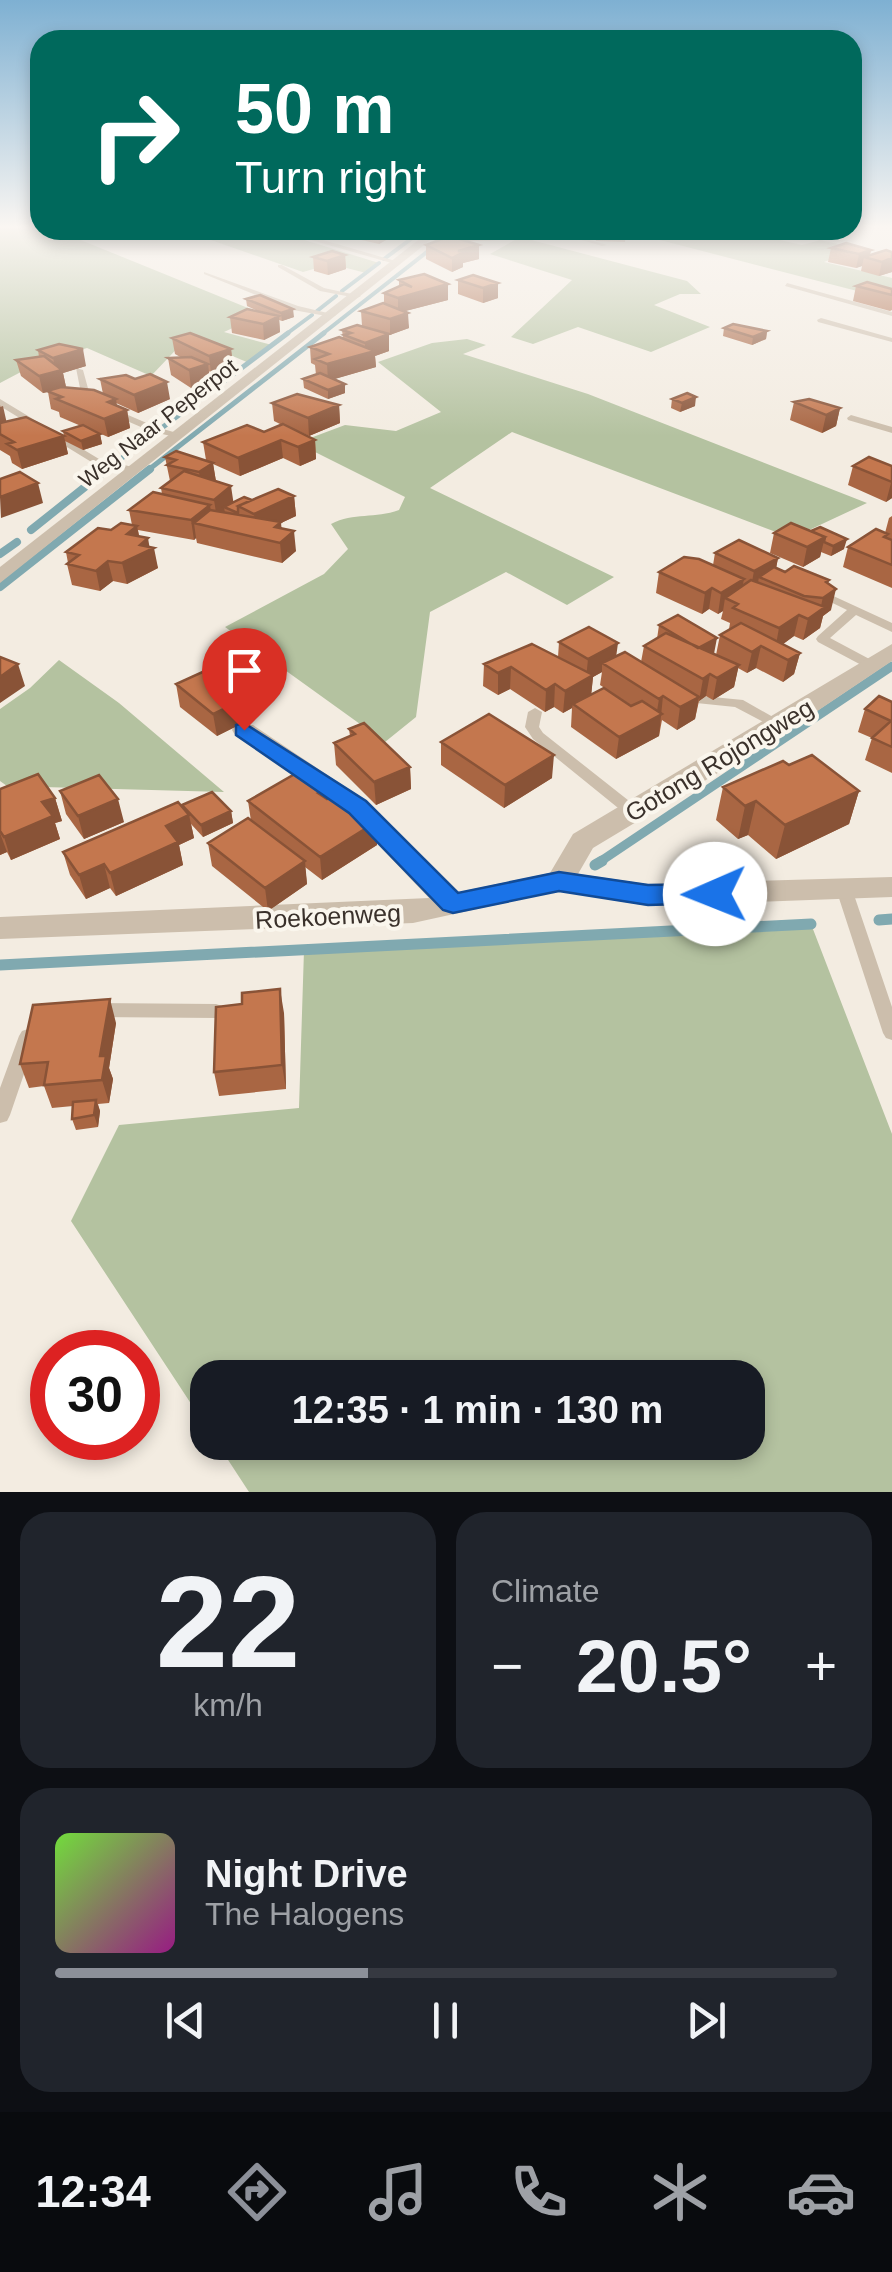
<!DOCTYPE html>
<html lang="en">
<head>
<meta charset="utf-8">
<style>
	:root { --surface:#171b24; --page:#20242c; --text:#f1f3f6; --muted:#9ea1a6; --line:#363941; --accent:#8c9099 }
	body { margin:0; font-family:Helvetica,sans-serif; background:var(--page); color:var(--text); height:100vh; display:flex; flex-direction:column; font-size:38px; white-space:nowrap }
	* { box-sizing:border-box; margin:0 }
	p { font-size:32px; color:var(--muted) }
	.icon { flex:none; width:55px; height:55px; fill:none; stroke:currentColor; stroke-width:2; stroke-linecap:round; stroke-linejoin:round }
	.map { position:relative; height:1492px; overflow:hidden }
	.drawer { display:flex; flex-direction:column; gap:20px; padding:20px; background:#0d0f14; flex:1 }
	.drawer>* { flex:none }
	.hud { position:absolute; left:30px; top:30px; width:832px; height:210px; border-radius:30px; box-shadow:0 5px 15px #0003; background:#00695c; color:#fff; overflow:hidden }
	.speed { position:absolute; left:30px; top:1330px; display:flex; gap:20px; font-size:50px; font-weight:700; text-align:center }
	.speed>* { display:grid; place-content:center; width:130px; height:130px; border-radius:50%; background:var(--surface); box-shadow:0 5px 15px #0003; line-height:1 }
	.speed .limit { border:15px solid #d22; background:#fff; color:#111 }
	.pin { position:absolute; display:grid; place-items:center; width:85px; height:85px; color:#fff; margin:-102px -42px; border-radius:50% 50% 50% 0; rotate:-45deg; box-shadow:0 0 10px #0007 }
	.pin .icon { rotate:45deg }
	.me { position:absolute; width:110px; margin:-55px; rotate:269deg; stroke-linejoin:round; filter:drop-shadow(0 0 8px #0008) }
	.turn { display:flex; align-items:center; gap:35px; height:210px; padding:0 40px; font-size:45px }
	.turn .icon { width:130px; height:130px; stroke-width:2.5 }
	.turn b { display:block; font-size:70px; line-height:85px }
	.big { font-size:75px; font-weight:600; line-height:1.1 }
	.drawer .card { flex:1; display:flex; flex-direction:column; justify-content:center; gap:15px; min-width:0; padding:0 35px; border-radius:30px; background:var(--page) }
	.drawer .dial { align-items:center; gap:0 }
	.dial b { font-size:130px; line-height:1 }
	.song { display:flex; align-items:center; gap:30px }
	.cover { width:120px; height:120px; border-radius:15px; background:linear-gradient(135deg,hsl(100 70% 55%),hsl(310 70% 35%)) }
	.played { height:10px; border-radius:5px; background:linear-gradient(90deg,var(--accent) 40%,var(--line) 40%) }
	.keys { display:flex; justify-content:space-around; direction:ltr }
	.heat { display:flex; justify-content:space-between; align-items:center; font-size:55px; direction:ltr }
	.drawer .tiles { flex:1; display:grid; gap:20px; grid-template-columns:1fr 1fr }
	.card:last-child { grid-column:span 2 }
	.trip { position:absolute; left:190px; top:1360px; width:575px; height:100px; border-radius:30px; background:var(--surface); box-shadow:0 5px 15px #0003; font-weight:600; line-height:100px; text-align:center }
	.dock { display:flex; height:160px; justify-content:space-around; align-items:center; background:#090b0e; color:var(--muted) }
	.dock .icon { width:70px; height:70px }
	.dock .selected { color:var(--accent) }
	.dock b { font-size:45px; color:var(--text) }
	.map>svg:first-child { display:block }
	.green { fill:#b4c2a0 }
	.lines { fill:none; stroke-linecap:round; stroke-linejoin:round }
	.stream-far4 { stroke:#80a9b0; stroke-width:4 }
	.stream-far3 { stroke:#80a9b0; stroke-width:5 }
	.stream-far2 { stroke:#80a9b0; stroke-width:8 }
	.stream-far1 { stroke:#80a9b0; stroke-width:9 }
	.stream { stroke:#80a9b0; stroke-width:11 }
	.service { fill:#ccbeac; fill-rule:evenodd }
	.minor { fill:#ccbeac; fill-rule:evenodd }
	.tertiary { fill:#ccbeac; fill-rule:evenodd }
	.wall { fill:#a96643; fill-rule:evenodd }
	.shaded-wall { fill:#895337 }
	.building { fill:#c4774e; stroke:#895337; stroke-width:2.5 }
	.route { fill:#1a73e8; stroke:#114b97; stroke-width:2.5 }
	.labels { text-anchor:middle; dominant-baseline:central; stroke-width:8; stroke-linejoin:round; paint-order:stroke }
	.far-street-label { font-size:22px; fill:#3a312b; stroke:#faf6ed }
	.street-label { font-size:25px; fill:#3a312b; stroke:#faf6ed }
</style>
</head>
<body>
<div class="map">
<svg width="892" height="1492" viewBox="0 0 892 1492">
	<rect width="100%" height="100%" fill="#f3ece1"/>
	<!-- green -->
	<path class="green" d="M0,227L56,230L263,314L224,332L272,345L249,363L188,337L151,376L87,348L36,364L0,383Z
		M182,230L285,234L379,263L366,273L331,264L303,272Z
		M621,230H738L802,245L820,240L838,244L834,246L853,251L824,262L892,278V300Z
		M520,237L687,281L701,294H680L654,305L710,327L651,352L578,327L533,344L511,337L572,280L490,254Z
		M467,339L486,345L463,354L588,394L867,503L792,538L512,432L430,488L614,577L567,605L506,572L430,612L416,717L385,742L225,627L324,574L348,549L331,524C354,512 375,519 399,510L405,497L297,443L345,425L396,431L441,412L378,362L432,343Z
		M59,660L119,703L224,792L43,787L21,796L0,781V709L30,688Z
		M811,924L892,1134V1492H249L217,1443L748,1442V1378H208L207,1428L71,1221L119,1125L299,1108L304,950Z"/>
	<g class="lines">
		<!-- stream-far4 -->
		<path class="stream-far4" d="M384,259L423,230
			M342,291L379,263
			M317,311L336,296
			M285,335L312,315
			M321,335L455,230"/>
		<!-- stream-far3 -->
		<path class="stream-far3" d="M163,427L288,333
			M122,458L153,435
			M147,471L324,333"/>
		<!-- stream-far2 -->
		<path class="stream-far2" d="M31,530L105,471
			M0,554L17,542
			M0,587L150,469"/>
		<!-- stream-far1 -->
		<path class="stream-far1" d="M598,863L892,666"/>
		<!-- stream -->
		<path class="stream" d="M595,865L602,861
			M879,920L892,919
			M0,965L811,924"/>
		<!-- service -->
		<path class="service" d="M547,230H557L607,245L602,246Z
			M292,231L399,262L400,263L395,264L290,234Z
			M278,265H282L324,288L361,296L357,298L320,291L278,267Z
			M204,272L298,306L336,315L332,317L293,310L204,274Z
			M787,283L892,312V316L785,286Z
			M821,318L892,338V342L818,322L817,320Z
			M76,368L83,370L89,392L98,400V404H92L81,393Z
			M0,399L99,459L141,469L136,472L93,463L0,406Z
			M114,409L156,427L184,435L179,438L150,431L111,414L110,412Z
			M851,415L892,427V433L848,420L847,418Z
			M816,588L892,623V632L856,615L830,638L875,662L877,665L875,668H867L818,642L816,639L818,636L847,610L812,593L810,591Z
			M682,694L743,700L787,725L785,728H775L735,707L677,701L675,698L677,695Z
			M535,708L542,712L539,727L543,733L638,808L640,812L638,816H628L533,739L525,727L528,712Z
			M844,883L850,885L852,889L892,1007V1040L886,1038L883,1033L836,889L838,885Z
			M95,1003L216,1004L222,1006L225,1011L222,1016L216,1018L95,1017L89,1015L86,1010L89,1005Z
			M28,1029L34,1031L37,1036L10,1115L7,1121L0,1123V1088L19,1036L22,1031Z"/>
		<!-- minor -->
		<path class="minor" d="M892,644V661L789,730L593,848L578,874L648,884L892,877V897L648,906L559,891L413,923L0,939V917L429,898L348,813L235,735L232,730L235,725H253L366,801L459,892L550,873L573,834Z"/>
		<!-- tertiary -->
		<path class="tertiary" d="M431,230H443L0,583V567Z"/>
	</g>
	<!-- wall -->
	<path class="wall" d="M356,230H393V236L379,244L357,239Z
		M463,230H499V240L464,241L479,259L463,263V267L452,272L426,259V245L463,240Z
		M507,230H545V232L534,235Z
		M594,230H626L625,242L596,241Z
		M831,248L871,250L870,255L892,252V272L879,276L861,271L862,266L856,268L828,262Z
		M345,255L346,269L328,275L314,271L313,257Z
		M399,280L448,284V300L405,311L409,328L389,335V351L375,356L376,367L334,379L345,393L328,399L304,388L303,379L316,375L315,365L311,363L310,347L343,338L342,330L362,326L361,311L384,304V293L399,286Z
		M458,280L498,283V298L483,303L458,294Z
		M856,286L892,289V310L890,311L853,301Z
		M246,299L294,317L282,321L279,320L280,332L264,340L232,333L230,317L262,313L247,306Z
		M724,328L767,331L766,339L752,345L723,336Z
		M172,338L231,349L233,366L211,373L209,371L210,381L191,388L171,375L168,358H182L175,354Z
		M38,350L86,366L63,373L66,387L103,394L100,379L170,399L138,413L116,403L117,406L127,410L130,428L108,437L92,430L100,434L102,444L83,450L65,441L63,431L81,426L60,417L59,412L51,409L48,392L43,393L21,376L16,360L39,357Z
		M672,399L695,406L680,412L671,408Z
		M794,402L840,408L836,426L822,433L790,420Z
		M272,403L339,405L340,423L309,436L292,428L315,440L316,459L300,466L283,458L240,476L213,464L216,481L233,502L294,496L296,516L281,523V528L296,551L282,563L197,543L196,538L194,540L138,530L139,536L150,547L158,568L127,584L113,581L100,591L72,585L67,564L68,563L66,552L111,530L132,525L129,510L162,494L161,488L170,481L165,457L206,460L203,442L264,432L282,425L274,421Z
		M0,405L6,422L64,436L68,454L22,469L12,463L10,456L0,450Z
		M853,466H892V498L886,502L848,485Z
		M892,516V588L843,567L848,547L885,533L889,518Z
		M791,523L844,549L831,556L821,552L820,557L803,567L770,553L774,533Z
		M715,553L778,558L776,568L828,584L831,610L823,616L820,628L803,640L794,636L783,644L800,653L794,674L783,682L756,668L747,673L738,668L734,687L713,700L706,696L699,701L695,719L677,730L662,720L659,736L616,759L571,727L572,708L563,713L554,707L545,712L510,689L498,695L483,686L484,664L558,657L559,642L641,662L644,646L657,639L659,625L716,655L720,635L729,629L730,623L721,619L723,611L718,614L709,609L702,614L656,593L659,572L713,565ZM602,672L600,685L632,706L591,695L593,677Z
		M176,684L256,693L259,715L217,736L180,707Z
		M892,702V773L865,760L872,738L858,732L865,709Z
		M349,729L410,767L411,789L376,805L336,765L334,743L350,736Z
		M441,742L552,778L504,808L441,765Z
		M789,765L859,791L849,824L776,859L748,835L738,839L716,820L723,787Z
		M0,789L55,798L62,821L55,823L60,839L11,860L7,852L0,855Z
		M60,791L124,822L84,839L66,814Z
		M326,798L376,822L377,845L322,880L305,867L307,884L268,911L212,866L208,843L251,821L248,801Z
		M183,807L231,811L233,823L203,837L191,824L194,838L179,845L183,865L116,896L110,888L86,899L70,875L63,852Z
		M284,1013L286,1089L219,1096L214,1072Z
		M116,1023L109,1068L113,1079L109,1103L98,1104L100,1111L98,1127L76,1130L72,1119L73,1106L52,1108L44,1086L29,1088L20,1064Z"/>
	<!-- shaded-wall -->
	<path class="shaded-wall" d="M378,230H393V236L379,244Z
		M535,230H545V232L534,235Z
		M479,245V259L463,263V267L452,272V258L458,251Z
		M871,250L869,258L864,257L862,266L856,268L859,254Z
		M345,255L346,269L328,275L327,261Z
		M892,258V272L879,276L882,262Z
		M498,283V298L483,303V288Z
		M448,284V300L398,313V298Z
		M293,309L294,317L282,321L281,313Z
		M408,313L409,328L390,335V319Z
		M279,316L280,332L264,340L263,324Z
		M767,331L766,339L752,345L753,337Z
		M389,334V351L375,356L376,367L328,381L327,364L365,353V343Z
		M83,349L86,366L63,373L66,387L43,393L39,376L56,372L53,358Z
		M231,349L233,366L211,373L209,356Z
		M208,364L210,381L191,388L189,370Z
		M167,382L170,399L138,413L134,395Z
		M345,384V393L328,399V390Z
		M696,397L695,406L680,412L682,403Z
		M116,399L118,413L127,410L130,428L108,437L104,419L108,402Z
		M339,405L340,423L309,436L308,418Z
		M3,406L9,433L0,426V407Z
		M840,408L836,426L822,433L826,415Z
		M100,434L102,444L83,450L81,441Z
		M64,436L68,454L22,469L17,450Z
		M281,440L283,458L240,476L238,458Z
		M315,440L316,459L300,466L298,447Z
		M213,463L216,482L202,491L199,472Z
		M892,482V498L886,502L891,483Z
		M38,483L43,503L1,518L0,497Z
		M231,486L234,506L224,507L225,513L217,519L214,500Z
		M294,496L296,516L281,523L283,541L294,531L296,551L282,563L280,543L256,534L254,514Z
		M210,505L213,525L194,523L196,538L194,540L191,520Z
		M137,526L141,546L127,534Z
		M825,537L820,557L803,567L807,547Z
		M148,538L150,550L154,548L158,568L127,584L122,563Z
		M847,539L844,549L831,556L833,546Z
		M778,558L774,579L759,577L757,588L750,592L754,571Z
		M108,561L113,581L100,591L96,571Z
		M744,579L740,599L725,598L723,611L718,614L721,593Z
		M829,580L825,597L836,589L831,610L823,616L820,628L803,640L808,619L820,611L826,582Z
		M712,588L709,609L702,614L705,593Z
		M799,615L794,636L775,650L779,628Z
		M717,638L713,659L698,648Z
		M618,643L615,665L602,663V672L593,677L591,697L573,704L572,708L563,713L565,691L586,679L588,659Z
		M761,646L756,668L747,673L752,652Z
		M800,653L794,674L783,682L788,660Z
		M18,664L25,686L0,703V677Z
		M739,665L734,687L713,700L717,678Z
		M511,667L510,689L498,695V673Z
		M710,674L706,696L699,701L703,679Z
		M555,684L554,707L545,712L546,690Z
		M256,693L259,715L217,736L213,714Z
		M663,696L659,736L616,759L619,737L656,717L659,699Z
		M699,697L695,719L677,730L680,707Z
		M554,755L552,778L504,808L505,785Z
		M410,767L411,789L376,805L374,782Z
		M859,791L849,824L776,859L785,825Z
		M55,798L62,821L55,823L60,839L11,860L4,837L42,802Z
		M118,799L124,822L84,839L78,816Z
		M756,801L748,835L738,839L745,806Z
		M231,811L233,823L203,837L201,825Z
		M189,815L194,838L179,845L183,865L116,896L110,873L166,826Z
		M376,822L377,845L322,880L320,857Z
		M0,833L7,852L0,855Z
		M305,861L307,884L268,911L265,888Z
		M104,864L110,888L86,899L79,875Z
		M280,989L284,1013L286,1089L282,1065Z
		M110,999L116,1023L109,1068L113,1079L109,1103L102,1080L100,1056Z
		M96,1100L100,1111L98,1127L94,1115Z"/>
	<!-- building -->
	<path class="building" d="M450,236L479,245L458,251L464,252L452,258L426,245Z
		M846,243L871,250L859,254L831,248Z
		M886,250L892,252V258L882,262L864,257Z
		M332,251L345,255L327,261L313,257Z
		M424,274L448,284L398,298L384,293L404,284L412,287L399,280Z
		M473,275L498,283L483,288L458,280Z
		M867,282L892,289V295L856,286Z
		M260,295L293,309L281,313L246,299Z
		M383,303L408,313L390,319L361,311Z
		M247,309L279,316L263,324L230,317Z
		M733,324L767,331L753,337L724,328Z
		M357,325L389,334L365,343L344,335L351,333L342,330Z
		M190,333L231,349L209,356L172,338Z
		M339,337L375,351L327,364L315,359L329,354L310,347Z
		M59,344L83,349L53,358L38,350Z
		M44,356L62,370L39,376L16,360Z
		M191,357L208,364L189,370L168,358Z
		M320,373L345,384L328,390L303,379Z
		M150,374L167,382L134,395L100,379L126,375L135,379Z
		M61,387L94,390L116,399L108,402L127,410L104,419L56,399L62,397L47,391Z
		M687,393L696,397L682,403L672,399Z
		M297,394L339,405L308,418L272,403Z
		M809,399L840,408L826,415L794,402Z
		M26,417L64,436L17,450L7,444L14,442L0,434V423Z
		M283,424L315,440L298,447L281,440L238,458L203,442L247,425L264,432Z
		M83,425L100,434L81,441L63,431Z
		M176,451L213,463L199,472L167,465L176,460L165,457Z
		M869,457L892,466V482L853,466Z
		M184,471L231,486L214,500L161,488Z
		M20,472L38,483L0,497V479Z
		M278,489L294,496L254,514L238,506Z
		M153,492L210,505L191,520L129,510Z
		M244,497L252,500L238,506V513L224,507Z
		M210,510L281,522L275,527L294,531L280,543L194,523Z
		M121,523L137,526L127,534L148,538L140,545L154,548L122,563L108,561L96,571L67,564L79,555L66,552L98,528L111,530Z
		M791,523L825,537L807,547L774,533Z
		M820,527L847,539L833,546L824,542L825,537L811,531Z
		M876,529L888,534L884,537L892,540V565L848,547Z
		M739,540L778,558L754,571L715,553Z
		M684,557L699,559L744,579L721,593L712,588L705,593L659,572Z
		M794,566L829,580L826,582L836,589L823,598L804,596L759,577L774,567L785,572Z
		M751,580L825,607L808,619L799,615L779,628L733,608L738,604L725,598Z
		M678,615L717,638L698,648L659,625Z
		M741,623L800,653L788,660L761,646L752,652L720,635Z
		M589,627L618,643L588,659L559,642Z
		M666,633L739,665L717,678L710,674L703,679L644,646Z
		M532,644L593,675L565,691L555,684L546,690L511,667L498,673L484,664Z
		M625,652L699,697L680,707L663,696L659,699L602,663Z
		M0,657L18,664L0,677Z
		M218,665L256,693L213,714L176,684Z
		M604,688L631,706L642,701L662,714L619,737L573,704Z
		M879,696L892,702V747L872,738L891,721L865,709Z
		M489,714L554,755L505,785L441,742Z
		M364,723L410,767L374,782L334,743L355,734L349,729Z
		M812,755L859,791L785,825L756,801L745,806L723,787L783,761L789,765Z
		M300,771L325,789L318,793L327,799L337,793L376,822L320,857L248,801Z
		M38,774L55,798L42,802L53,816L4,837L0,831V789Z
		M99,775L118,799L78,816L60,791Z
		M212,792L231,811L201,825L182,805Z
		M178,802L189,815L166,826L178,842L110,873L104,864L79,875L63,852Z
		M248,818L305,861L265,888L208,843Z
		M280,989L282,1065L214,1072L216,1007L242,1004V993Z
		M110,999L100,1056H106L102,1080L44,1085L48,1062L20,1064L33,1005Z
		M96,1100L94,1115L72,1119L73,1102Z"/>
	<!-- sky -->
	<linearGradient id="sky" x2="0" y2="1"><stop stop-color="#7eb0d2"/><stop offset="0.52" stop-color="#faf6f2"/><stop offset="1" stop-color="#faf6f2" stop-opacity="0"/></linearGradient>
	<rect width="892" height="436" fill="url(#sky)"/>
	<!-- route -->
	<path class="route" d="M244,723L366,801L458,893L559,872L648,885L715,884L728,894L715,903L648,905L559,891L453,913L443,910L349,813L236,735V725Z"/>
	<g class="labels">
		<!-- far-street labels -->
		<g class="far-street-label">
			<text transform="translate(158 423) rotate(-38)">Weg Naar Peperpot</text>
		</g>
		<!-- street labels -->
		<g class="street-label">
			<text transform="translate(719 760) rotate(-31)">Gotong Rojongweg</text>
			<text transform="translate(328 916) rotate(-3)">Roekoenweg</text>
		</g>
	</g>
</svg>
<div class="speed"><div class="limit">30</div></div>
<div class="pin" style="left:244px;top:730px;background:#d93025"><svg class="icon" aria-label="arrive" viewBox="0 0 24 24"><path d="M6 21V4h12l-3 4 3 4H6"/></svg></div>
<svg class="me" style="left:715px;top:894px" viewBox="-20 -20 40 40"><circle r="19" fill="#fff"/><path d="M0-13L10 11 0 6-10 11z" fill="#1a73e8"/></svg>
<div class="trip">12:35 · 1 min · 130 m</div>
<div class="hud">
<div class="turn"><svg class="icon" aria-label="right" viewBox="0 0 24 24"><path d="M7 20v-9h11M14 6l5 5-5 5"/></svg><div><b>50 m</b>Turn right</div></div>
</div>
</div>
<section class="drawer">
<div class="tiles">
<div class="card dial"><b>22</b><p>km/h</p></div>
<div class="card"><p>Climate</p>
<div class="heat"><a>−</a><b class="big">20.5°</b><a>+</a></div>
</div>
<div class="card">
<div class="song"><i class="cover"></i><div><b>Night Drive</b><p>The Halogens</p></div></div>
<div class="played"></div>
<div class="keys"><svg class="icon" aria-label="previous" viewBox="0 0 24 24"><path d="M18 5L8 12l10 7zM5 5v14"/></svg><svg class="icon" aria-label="pause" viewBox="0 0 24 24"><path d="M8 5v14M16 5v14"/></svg><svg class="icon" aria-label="next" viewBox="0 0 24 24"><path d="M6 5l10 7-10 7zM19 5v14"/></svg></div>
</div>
</div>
</section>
<nav class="dock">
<b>12:34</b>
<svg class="icon selected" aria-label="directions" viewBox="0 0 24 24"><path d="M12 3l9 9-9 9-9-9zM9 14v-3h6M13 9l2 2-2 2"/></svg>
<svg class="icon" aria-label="music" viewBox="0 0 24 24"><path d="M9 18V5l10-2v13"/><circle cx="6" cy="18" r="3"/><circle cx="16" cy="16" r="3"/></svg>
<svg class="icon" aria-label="phone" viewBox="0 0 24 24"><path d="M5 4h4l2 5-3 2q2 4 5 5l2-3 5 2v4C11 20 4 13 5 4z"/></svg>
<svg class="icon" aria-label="climate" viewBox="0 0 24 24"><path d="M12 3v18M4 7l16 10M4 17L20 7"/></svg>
<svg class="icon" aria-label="car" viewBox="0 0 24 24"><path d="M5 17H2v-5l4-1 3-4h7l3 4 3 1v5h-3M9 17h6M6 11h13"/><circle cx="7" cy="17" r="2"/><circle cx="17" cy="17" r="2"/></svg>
</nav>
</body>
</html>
